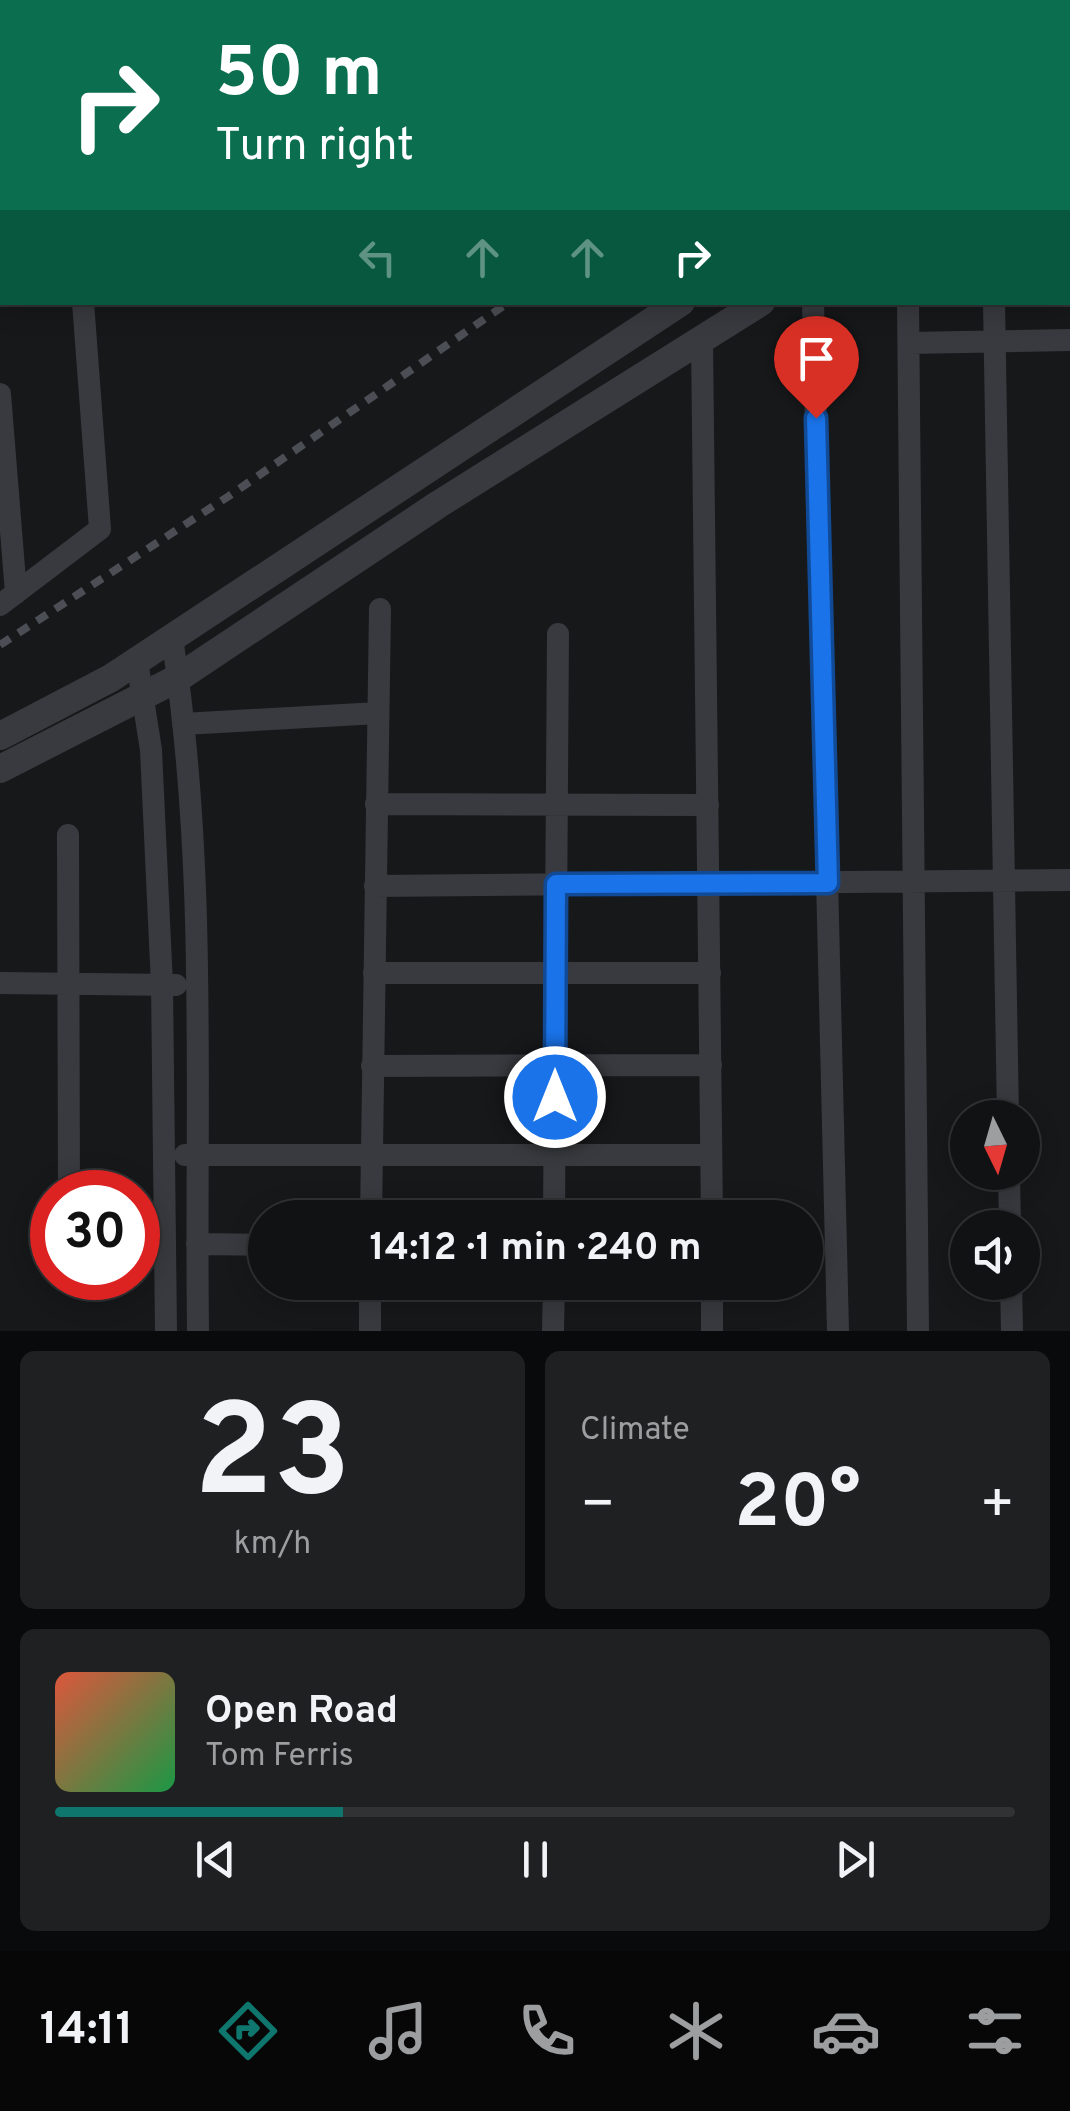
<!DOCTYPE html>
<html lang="en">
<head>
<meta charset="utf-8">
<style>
	:root { --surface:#111214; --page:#1e2022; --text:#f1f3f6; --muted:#9c9ea0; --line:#303234; --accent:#0f766e }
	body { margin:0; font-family:Overpass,sans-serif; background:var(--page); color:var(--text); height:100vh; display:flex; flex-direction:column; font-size:38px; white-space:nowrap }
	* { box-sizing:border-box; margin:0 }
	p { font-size:32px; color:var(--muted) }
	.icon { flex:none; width:55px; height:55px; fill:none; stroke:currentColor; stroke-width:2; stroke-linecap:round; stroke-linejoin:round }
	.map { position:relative; height:1331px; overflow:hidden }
	.side { display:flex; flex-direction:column; gap:20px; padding:20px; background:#090a0b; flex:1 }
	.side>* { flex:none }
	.top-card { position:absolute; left:0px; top:0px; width:1070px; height:305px; box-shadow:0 5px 25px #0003,0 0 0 2px var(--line); background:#0b6e4f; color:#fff; overflow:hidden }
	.needle { width:65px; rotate:175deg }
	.controls { position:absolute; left:950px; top:1100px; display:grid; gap:20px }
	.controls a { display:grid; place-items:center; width:90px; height:90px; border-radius:50%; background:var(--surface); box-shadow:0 5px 25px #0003,0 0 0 2px var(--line); font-size:50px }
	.speed { position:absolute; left:30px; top:1170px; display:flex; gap:20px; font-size:50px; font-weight:700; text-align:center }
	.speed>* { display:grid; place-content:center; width:130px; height:130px; border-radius:50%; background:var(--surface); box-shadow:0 5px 25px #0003,0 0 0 2px var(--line); line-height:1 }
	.speed .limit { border:15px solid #d22; background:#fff; color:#111 }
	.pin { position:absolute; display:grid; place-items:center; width:85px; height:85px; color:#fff; margin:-102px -42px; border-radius:50% 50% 50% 0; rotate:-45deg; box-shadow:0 0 10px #0007 }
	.pin .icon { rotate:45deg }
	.me { position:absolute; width:110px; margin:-55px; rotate:0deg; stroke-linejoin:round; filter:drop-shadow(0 0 8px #0008) }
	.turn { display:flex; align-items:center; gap:35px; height:210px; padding:0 50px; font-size:45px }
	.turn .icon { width:130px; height:130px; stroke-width:2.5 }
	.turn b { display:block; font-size:70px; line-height:85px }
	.lanes { display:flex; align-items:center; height:95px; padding:0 50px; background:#0003; justify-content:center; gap:50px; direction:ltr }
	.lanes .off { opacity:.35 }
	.big { font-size:75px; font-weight:700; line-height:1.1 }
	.side .widget { flex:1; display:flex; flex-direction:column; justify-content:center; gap:15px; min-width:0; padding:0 35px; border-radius:15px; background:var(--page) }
	.side .dial { align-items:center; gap:0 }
	.dial b { font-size:130px; line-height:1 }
	.song { display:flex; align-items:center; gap:30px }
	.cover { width:120px; height:120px; border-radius:15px; background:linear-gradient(135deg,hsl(10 70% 55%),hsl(140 70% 35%)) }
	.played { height:10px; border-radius:5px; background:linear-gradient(90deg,var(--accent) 30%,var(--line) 30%) }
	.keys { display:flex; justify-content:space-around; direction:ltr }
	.heat { display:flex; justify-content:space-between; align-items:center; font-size:55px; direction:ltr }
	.side .tiles { flex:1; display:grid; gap:20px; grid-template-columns:1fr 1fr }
	.widget:last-child { grid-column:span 2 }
	.trip { position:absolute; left:248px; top:1200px; width:575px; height:100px; border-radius:50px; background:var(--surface); box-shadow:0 5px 25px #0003,0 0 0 2px var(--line); font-weight:700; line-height:100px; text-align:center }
	.dock { display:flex; height:160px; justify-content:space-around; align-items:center; background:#070708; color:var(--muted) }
	.dock .icon { width:70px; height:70px }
	.dock .current { color:var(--accent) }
	.dock b { font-size:45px; color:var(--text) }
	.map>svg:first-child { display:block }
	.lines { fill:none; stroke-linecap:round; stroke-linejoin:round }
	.minor { stroke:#383a3f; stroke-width:22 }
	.tertiary { stroke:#383a3f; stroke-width:28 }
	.rail { stroke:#4b4e54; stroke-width:8; stroke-dasharray:12 10; stroke-linecap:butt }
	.route-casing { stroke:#114b97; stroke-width:25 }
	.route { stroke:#1a73e8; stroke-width:18 }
</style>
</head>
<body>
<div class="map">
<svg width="1070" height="1331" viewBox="0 0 1070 1331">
	<rect width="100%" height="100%" fill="#17181a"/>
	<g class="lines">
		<!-- minor -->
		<path class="minor" d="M80,2V0
			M507,2V0
			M601,2V0
			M698,2V0
			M838,2L841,0
			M0,175L2,176
			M813,302L838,1331
			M908,302L918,1331
			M994,302L1008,1118
			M702,341L712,1218
			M909,343L1070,340
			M0,394L16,593
			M0,605L100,529L83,302
			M172,638C208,866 195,1101 198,1331
			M137,661L151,750L162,985L166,1331
			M183,724L378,713
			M376,804L708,805
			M68,835L69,1192
			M375,886L1070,880
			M374,973H710
			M0,983L176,985
			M372,1066L711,1065
			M185,1155H711
			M1009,1172L1010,1228
			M371,1218L380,609
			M554,1218L558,634
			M197,1244L265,1245
			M712,1282V1331
			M1011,1282L1012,1331
			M370,1331V1282
			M553,1331L554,1282"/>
		<!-- tertiary -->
		<path class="tertiary" d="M1068,47L1070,46
			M1068,90L1070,89
			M0,736L111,678L681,302
			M0,769L178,678L439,504L761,302"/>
		<!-- rail -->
		<path class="rail" d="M944,2L947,0
			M0,645L229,496L509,302"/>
	</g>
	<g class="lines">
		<!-- route casing -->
		<g class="route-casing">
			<path id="route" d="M555,1097L556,884L828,883L816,418"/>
		</g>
		<!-- route -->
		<use href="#route" class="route"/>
	</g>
</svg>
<div class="controls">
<a><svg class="needle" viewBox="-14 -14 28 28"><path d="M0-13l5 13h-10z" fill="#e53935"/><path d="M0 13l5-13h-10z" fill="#9c9ea0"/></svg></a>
<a><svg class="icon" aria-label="sound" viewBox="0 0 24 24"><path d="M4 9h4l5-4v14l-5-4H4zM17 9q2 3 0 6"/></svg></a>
</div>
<div class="speed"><div class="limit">30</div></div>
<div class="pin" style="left:816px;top:418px;background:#d93025"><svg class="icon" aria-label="arrive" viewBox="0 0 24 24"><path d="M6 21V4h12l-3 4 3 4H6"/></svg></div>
<svg class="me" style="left:555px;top:1097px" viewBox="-20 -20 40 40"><circle r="17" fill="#1a73e8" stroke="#fff" stroke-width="3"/><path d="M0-11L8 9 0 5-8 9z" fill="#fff"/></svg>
<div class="trip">14:12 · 1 min · 240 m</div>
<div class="top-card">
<div class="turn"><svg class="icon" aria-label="right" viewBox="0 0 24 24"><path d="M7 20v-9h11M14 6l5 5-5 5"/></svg><div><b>50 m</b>Turn right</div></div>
<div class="lanes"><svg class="icon off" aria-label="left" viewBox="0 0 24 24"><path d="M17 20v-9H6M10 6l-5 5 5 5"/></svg><svg class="icon off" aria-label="ahead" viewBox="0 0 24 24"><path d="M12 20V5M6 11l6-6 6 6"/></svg><svg class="icon off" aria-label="ahead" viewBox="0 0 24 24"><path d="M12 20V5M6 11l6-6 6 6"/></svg><svg class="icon" aria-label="right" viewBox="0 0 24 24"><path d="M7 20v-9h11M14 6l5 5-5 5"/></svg></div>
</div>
</div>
<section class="side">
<div class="tiles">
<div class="widget dial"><b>23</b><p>km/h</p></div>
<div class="widget"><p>Climate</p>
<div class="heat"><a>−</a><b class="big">20°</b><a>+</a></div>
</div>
<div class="widget">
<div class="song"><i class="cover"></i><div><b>Open Road</b><p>Tom Ferris</p></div></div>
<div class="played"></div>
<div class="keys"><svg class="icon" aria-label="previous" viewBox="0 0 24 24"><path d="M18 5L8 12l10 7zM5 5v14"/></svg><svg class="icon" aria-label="pause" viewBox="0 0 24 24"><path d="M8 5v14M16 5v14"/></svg><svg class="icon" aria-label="next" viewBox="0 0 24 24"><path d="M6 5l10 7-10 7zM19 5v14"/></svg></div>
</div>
</div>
</section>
<nav class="dock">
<b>14:11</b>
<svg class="icon current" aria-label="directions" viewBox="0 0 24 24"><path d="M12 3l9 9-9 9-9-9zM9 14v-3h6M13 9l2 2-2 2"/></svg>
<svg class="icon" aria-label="music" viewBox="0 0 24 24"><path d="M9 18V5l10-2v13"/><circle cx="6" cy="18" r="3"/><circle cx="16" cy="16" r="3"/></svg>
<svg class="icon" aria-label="phone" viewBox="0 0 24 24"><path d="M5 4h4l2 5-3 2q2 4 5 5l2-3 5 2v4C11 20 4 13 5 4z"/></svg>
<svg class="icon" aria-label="climate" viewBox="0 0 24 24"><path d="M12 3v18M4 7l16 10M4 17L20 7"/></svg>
<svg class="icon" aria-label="car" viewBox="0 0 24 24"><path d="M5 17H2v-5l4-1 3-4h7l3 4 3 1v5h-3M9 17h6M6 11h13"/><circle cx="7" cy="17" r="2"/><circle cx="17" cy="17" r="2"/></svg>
<svg class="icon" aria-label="filters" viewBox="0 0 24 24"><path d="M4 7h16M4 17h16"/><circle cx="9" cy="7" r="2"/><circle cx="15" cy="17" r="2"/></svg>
</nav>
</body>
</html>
